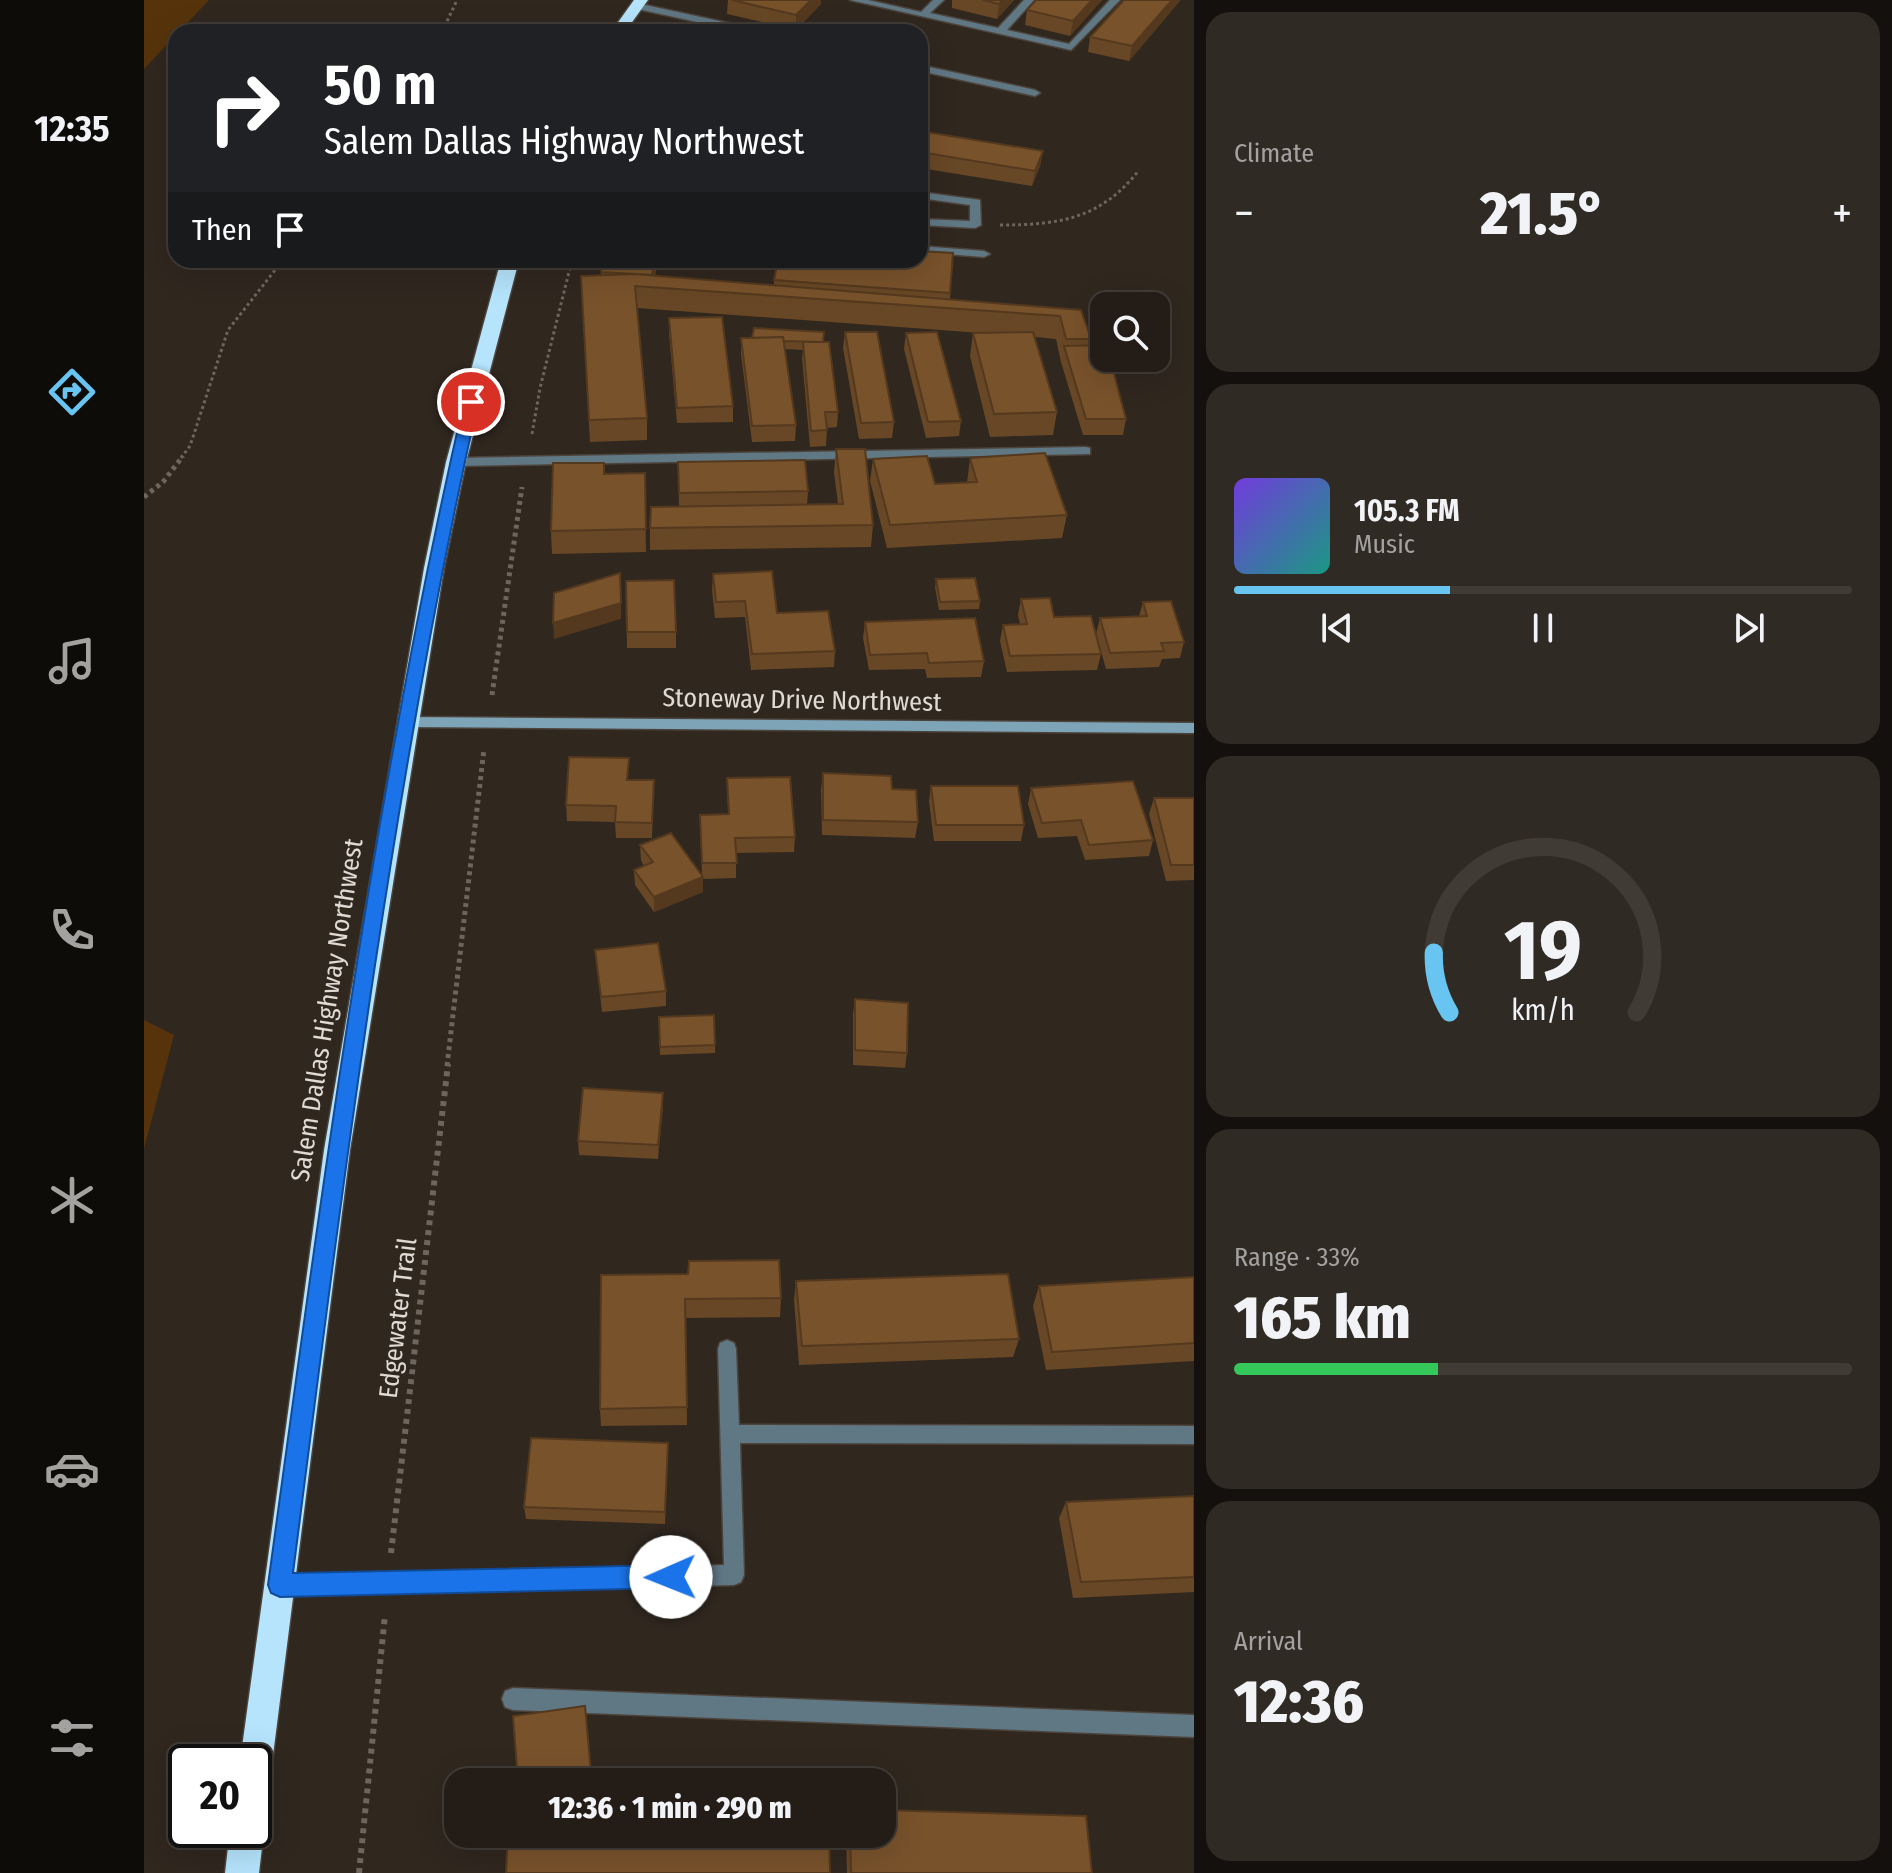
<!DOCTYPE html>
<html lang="en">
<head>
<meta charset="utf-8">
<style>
	:root { --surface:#241d17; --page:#302a24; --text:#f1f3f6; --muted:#a3a2a1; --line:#413b36; --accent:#68c4f0 }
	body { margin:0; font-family:"Fira Sans Condensed",sans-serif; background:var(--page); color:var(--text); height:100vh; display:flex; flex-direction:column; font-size:30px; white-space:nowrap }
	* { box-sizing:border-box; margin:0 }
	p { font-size:26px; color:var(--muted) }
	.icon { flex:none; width:44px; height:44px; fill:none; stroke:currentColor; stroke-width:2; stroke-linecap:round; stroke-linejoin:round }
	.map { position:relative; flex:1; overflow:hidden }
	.panel { display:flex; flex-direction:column; gap:12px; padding:12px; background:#14100d; width:698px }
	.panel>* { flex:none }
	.guide { position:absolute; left:24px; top:24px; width:760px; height:244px; border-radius:24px; box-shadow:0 8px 32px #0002,0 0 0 2px var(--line); background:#202124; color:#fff; overflow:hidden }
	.tools { position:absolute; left:946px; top:292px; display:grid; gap:16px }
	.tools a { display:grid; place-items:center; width:80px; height:80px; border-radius:16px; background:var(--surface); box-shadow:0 8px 32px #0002,0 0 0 2px var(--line); font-size:40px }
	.speed { position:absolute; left:24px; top:1744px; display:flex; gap:16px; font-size:40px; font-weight:700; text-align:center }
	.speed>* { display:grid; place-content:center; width:104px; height:104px; border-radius:50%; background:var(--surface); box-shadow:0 8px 32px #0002,0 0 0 2px var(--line); line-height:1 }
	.speed .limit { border:4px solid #111; border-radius:12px; background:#fff; color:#111 }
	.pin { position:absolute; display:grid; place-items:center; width:68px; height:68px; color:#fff; margin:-34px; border:4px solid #fff; border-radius:50%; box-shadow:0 2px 8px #0007 }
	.me { position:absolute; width:88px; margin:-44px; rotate:269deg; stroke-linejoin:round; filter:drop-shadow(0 0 6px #0008) }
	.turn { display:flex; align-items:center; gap:28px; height:168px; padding:0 24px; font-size:36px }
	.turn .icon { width:104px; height:104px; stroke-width:2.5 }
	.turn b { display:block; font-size:56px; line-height:68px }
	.then { display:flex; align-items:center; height:76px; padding:0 24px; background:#0003; gap:16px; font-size:30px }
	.big { font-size:60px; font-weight:800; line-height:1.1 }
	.panel .card { flex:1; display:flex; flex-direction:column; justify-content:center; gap:12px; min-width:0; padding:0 28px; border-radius:24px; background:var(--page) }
	.panel .dial { align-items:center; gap:0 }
	.dial svg { height:208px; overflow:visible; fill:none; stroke:var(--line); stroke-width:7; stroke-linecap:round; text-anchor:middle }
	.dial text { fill:var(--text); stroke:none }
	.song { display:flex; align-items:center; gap:24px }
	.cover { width:96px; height:96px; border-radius:12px; background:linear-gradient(135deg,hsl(260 70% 55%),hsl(170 70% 35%)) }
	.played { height:8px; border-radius:4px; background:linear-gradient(90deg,var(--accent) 35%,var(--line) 35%) }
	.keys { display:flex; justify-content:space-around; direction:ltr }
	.heat { display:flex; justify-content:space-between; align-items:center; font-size:44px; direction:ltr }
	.charge { height:12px; border-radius:6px; background:linear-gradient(90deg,#34c759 33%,var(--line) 0) }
	.trip { position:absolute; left:300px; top:1768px; width:452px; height:80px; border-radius:24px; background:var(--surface); box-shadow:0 8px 32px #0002,0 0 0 2px var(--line); font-weight:800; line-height:80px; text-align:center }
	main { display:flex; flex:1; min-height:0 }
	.tab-bar { display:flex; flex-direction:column; width:144px; justify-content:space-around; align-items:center; background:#0e0c09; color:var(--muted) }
	.tab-bar .icon { width:56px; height:56px }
	.tab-bar .active { color:var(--accent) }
	.tab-bar b { font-size:36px; color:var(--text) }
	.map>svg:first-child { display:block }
	.green { fill:#56330b }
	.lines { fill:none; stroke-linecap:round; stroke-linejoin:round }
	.lane-casing { stroke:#4c443c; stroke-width:3 }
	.secondary-casing { stroke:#4c443c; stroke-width:3 }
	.highway-casing { stroke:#4c443c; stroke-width:3 }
	.path-far2 { stroke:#6d655e; stroke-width:3; stroke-dasharray:3 3; stroke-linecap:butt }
	.path-far1 { stroke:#6d655e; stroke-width:5; stroke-dasharray:4 4; stroke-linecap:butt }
	.path { stroke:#6d655e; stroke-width:6; stroke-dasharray:5 5; stroke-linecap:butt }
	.lane { fill:#607784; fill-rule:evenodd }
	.secondary { fill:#7ea4b8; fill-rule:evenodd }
	.highway { fill:#b5e4fc; fill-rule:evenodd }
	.wall { fill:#674725 }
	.shaded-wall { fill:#54391e }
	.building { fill:#78522b; stroke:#54391e; stroke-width:2 }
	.route { fill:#1a73e8; stroke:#114b97; stroke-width:2 }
	.labels { text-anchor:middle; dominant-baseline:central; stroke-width:8; stroke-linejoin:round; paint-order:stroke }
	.street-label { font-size:26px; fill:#e0dad5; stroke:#30271f }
</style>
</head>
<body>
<main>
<nav class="tab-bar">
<b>12:35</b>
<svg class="icon active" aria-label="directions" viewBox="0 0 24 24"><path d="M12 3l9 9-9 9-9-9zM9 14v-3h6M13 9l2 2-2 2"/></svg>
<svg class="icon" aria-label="music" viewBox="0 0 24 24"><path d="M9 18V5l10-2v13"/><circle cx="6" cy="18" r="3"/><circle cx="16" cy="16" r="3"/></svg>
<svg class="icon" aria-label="phone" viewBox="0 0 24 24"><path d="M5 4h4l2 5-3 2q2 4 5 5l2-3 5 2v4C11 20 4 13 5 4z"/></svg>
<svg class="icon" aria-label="climate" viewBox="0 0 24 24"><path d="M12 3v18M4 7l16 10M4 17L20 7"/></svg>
<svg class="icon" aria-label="car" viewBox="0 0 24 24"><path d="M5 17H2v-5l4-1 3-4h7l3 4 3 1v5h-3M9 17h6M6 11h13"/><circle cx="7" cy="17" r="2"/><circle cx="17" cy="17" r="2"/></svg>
<svg class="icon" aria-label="filters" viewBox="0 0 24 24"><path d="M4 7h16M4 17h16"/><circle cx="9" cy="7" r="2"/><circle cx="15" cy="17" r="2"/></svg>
</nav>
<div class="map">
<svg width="1050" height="1873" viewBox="0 0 1050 1873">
	<rect width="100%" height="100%" fill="#30271f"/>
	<!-- green -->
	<path class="green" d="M0,0H65L0,69Z
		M0,1020L30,1035L0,1149Z"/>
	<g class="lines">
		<!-- lane casing -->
		<g class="lane-casing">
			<path id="lane" d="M706,0H724L777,12L789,0H800L786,13L854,28L880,0H890L863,30L925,44L966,0H976L927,50Z
				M492,3L612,29L617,32H599L489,8V4Z
				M776,65L891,90L896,93L891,96L776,71Z
				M776,192L836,200L837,225L831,228L776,225V219L826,221V205L776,198Z
				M776,246L840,251L846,254L840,257L776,252Z
				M942,447L946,448V454L312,466L306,462L312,458Z
				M583,1340L590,1343L592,1349L595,1425L1050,1426V1444L596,1443L600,1575L597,1582L590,1585L136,1595L129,1592L126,1585L129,1578L136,1575L580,1565L574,1349L576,1343Z
				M369,1688L1050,1715V1737L369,1710L361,1707L358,1699L361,1691Z"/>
		</g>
		<!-- secondary casing -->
		<g class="secondary-casing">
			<path id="secondary" d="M265,717L1050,723V733L265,727L258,722Z"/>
		</g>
		<!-- highway casing -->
		<g class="highway-casing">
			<path id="highway" d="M490,0H504L481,32H467Z
				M357,260H375L322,462L300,568L206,1150L126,1779L122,1791L110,1795V1762H96L180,1150L280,568L302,462Z
				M110,1816L115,1818L120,1830L115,1873H81L86,1830H110Z"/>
		</g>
		<!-- path-far2 -->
		<path class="path-far2" d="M298,32L313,0
			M856,225C915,225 957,219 995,170
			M388,434L396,388L428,260
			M37,458L46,446L84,330L139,260"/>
		<!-- path-far1 -->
		<path class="path-far1" d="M0,497L19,482L39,456
			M348,695L378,487
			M303,1066L340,749"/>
		<!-- path -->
		<path class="path" d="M247,1553L304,1064
			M215,1873L241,1615"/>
		<!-- lane -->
		<use href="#lane" class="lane"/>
		<!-- secondary -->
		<use href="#secondary" class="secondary"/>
		<!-- highway -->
		<use href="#highway" class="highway"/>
	</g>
	<!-- wall -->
	<path class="wall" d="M584,0H677V4L652,30L583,14Z
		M808,0H870L853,19L808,8Z
		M958,0L926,36L881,25L883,10Z
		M980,0H1036L1035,2L985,61L944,52L946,37Z
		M776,131L899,151L896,166L888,186L776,168Z
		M809,253L806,300L937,310L947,339L945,345L982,419L979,435H939L917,362L912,339L891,337L913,412L909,435L846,437L826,356L829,333H837L493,308L503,418V440L446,442L437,276L457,275L460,260H514L511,276L630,285V280Z
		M525,318L589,406V422L533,423L525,334Z
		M701,332L750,422L748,438L715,439L699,348Z
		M762,333L817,421L815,436L782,438L760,349Z
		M597,338L679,342L694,412L693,427L683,428L682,446L666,447L658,358L659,350L641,349L652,425L651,441L608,442L597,354Z
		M692,449L729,525L727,547L506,550V528L535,506L534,462L664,491L663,505L694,504L690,472Z
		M826,458L923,515L918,538L743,548L726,481L729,459L791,484L823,483Z
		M501,473L502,552L408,554L407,531Z
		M569,574L633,613L691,651L690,667L607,670L601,617L571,618L568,590Z
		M792,579L836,601L835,609L795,610L791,587Z
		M482,581L532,632V648H483Z
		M877,599L910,617L957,654L953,670L863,672L856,641L859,625L876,624L874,615Z
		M999,602L1040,642L1036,658L1018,659L1015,667L962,669L952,634L956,618L995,616Z
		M721,622L840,661L837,677L783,678L781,669L725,670L719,638Z
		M679,773L748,789L774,822L771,838L678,835L677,789Z
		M583,778L651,837L650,852L592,853V878L559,879V892L510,912L491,885L490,870L500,866L497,860L496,845L558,875L556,815L584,814Z
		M485,780H510L508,838H472L471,822L423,821L422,805Z
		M787,786L880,825L877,841H790L785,801Z
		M887,788L1009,840L1005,856L941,860L933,836L894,838L884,804Z
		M1010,798H1050V880L1022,881L1005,814Z
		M451,950L522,991V1006L458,1012Z
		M711,999L763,1053L761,1068L709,1065V1014Z
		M515,1017L571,1045V1053L516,1055Z
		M519,1093V1107L514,1159L435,1155L434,1141Z
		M457,1275L637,1298L636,1317L542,1318L543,1425L457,1426L456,1409Z
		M1050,1277V1361L902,1370L889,1306L895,1286Z
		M652,1281L875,1339L869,1357L655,1365L650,1300Z
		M524,1455L521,1524L382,1519L380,1507Z
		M1050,1496V1592L929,1598L915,1518L922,1502Z
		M441,1706L448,1782H374Z
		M702,1834H738L948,1873H703Z"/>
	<!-- shaded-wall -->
	<path class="shaded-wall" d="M667,0H677V4L652,30V15Z
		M858,0H870L853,19L855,4Z
		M948,0H958L926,36L929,21Z
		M1028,0H1036L1035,2L985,61L988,46Z
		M785,61L782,83L776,90V71Z
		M899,151L896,166L888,186L891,171Z
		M511,260H514L508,287V275Z
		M477,603V619L410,639L409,623Z
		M559,877V892L510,912V897Z
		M519,1093V1107L514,1159V1145Z"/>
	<!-- building -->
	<path class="building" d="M588,0H667L652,15Z
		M839,0H858L855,4Z
		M892,0H948L929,21L883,10Z
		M980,0H1028L988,46L946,37Z
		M776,59L785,61L776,71Z
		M776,131L899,151L891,171L776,152Z
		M776,251L809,253L806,293L630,280L634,260H776Z
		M460,260H511L508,275L457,272Z
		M491,274L937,310L947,339H922L916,316L491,286L503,418L445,420L437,276Z
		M578,317L589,406L533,408L525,318Z
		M610,328L680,332L679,342L640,341L639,337L608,338Z
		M701,332H733L750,422L717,423Z
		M793,332L817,421L784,422L762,333Z
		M889,332L913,412L850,414L829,333Z
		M639,337L652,425L608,426L597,338Z
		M659,342H685L694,412H681L683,430L667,431Z
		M960,345V358H966L982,419H942L920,346Z
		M692,449H721L729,525L506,528L507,507L699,504Z
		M901,453L923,515L746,525L729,459L783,456L791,484L833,482L826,458Z
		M661,460L664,491L535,493L534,462Z
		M409,463H460V474L501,473L502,529L407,531Z
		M628,571L633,613L684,611L691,651L608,654L601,601L572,602L569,574Z
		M476,573L477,603L409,623L410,593Z
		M831,578L836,601L796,602L792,579Z
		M530,580L532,632H483L482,581Z
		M906,598L910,617L947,616L957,654L866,656L859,625L883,624L877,599Z
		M1027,601L1040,642L1017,643L1020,651L966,653L956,618L1003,616L999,602Z
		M831,618L840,661L785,663L783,653L726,655L721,622Z
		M425,757L485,758L483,780H510L508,823L471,822L472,806L422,805Z
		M679,773L747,776L748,789L772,790L774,822L679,820Z
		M646,777L651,837L591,838L593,863H558L556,815L585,814L583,778Z
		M989,781L1009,840L945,845L937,820L898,823L887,788Z
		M787,786H874L880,825H792Z
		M1010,798H1050V865H1027Z
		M527,833L559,877L510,897L490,870L509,862L496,845Z
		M514,943L522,991L457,997L451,950Z
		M711,999L764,1003L763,1053L711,1050Z
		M570,1015L571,1045L516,1047L515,1017Z
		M439,1088L519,1093L514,1145L434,1141Z
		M635,1260L637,1298L541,1299L543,1407L456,1409L457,1275L544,1274L545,1261Z
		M864,1274L875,1339L658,1346L652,1281Z
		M1050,1277V1343L908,1352L895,1286Z
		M387,1438L524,1443L521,1512L380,1507Z
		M1050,1496V1577L937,1582L922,1502Z
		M441,1706L447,1772L383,1782H374L369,1716Z
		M738,1810L942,1816L948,1873H707L706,1834H738Z
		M364,1834H685L686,1873H362Z"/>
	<!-- route -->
	<path class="route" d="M327,398L334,402C248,787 199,1182 149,1573L527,1565L535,1568L538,1577L535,1585L527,1588L136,1597L127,1593L124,1585C178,1190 230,791 320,402Z"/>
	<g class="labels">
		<!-- street labels -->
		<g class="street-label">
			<text transform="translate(658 700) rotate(1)">Stoneway Drive Northwest</text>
			<text transform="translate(183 1010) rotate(-81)">Salem Dallas Highway Northwest</text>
			<text transform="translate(254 1318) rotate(-83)">Edgewater Trail</text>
		</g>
	</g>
</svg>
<div class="tools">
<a><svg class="icon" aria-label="search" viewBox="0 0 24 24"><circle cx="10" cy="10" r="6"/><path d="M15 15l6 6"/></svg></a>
</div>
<div class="speed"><div class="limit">20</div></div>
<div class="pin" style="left:327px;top:402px;background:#d93025"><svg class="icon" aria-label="arrive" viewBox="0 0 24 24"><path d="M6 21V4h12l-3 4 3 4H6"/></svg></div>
<svg class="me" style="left:527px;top:1577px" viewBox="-20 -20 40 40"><circle r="19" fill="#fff"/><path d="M0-13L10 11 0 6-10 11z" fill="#1a73e8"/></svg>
<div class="trip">12:36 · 1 min · 290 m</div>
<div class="guide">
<div class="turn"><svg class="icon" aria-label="right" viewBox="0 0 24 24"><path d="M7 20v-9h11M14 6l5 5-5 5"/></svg><div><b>50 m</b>Salem Dallas Highway Northwest</div></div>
<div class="then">Then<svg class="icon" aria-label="arrive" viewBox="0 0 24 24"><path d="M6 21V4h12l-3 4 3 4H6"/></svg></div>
</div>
</div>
<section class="panel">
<div class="card"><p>Climate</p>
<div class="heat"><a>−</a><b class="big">21.5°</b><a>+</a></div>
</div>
<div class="card">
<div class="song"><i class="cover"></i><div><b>105.3 FM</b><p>Music</p></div></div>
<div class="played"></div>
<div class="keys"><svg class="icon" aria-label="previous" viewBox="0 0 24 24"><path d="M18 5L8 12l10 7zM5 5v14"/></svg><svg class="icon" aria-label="pause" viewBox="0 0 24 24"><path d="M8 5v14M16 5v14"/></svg><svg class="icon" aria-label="next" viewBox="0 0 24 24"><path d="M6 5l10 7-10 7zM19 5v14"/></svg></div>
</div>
<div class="card dial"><svg viewBox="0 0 100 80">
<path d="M14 69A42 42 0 1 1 86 69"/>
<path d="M14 69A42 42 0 0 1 8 46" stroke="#68c4f0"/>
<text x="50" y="56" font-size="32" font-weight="700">19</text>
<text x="50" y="72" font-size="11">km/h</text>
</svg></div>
<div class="card"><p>Range · 33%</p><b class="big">165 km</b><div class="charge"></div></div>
<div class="card"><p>Arrival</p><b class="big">12:36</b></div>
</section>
</main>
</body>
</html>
